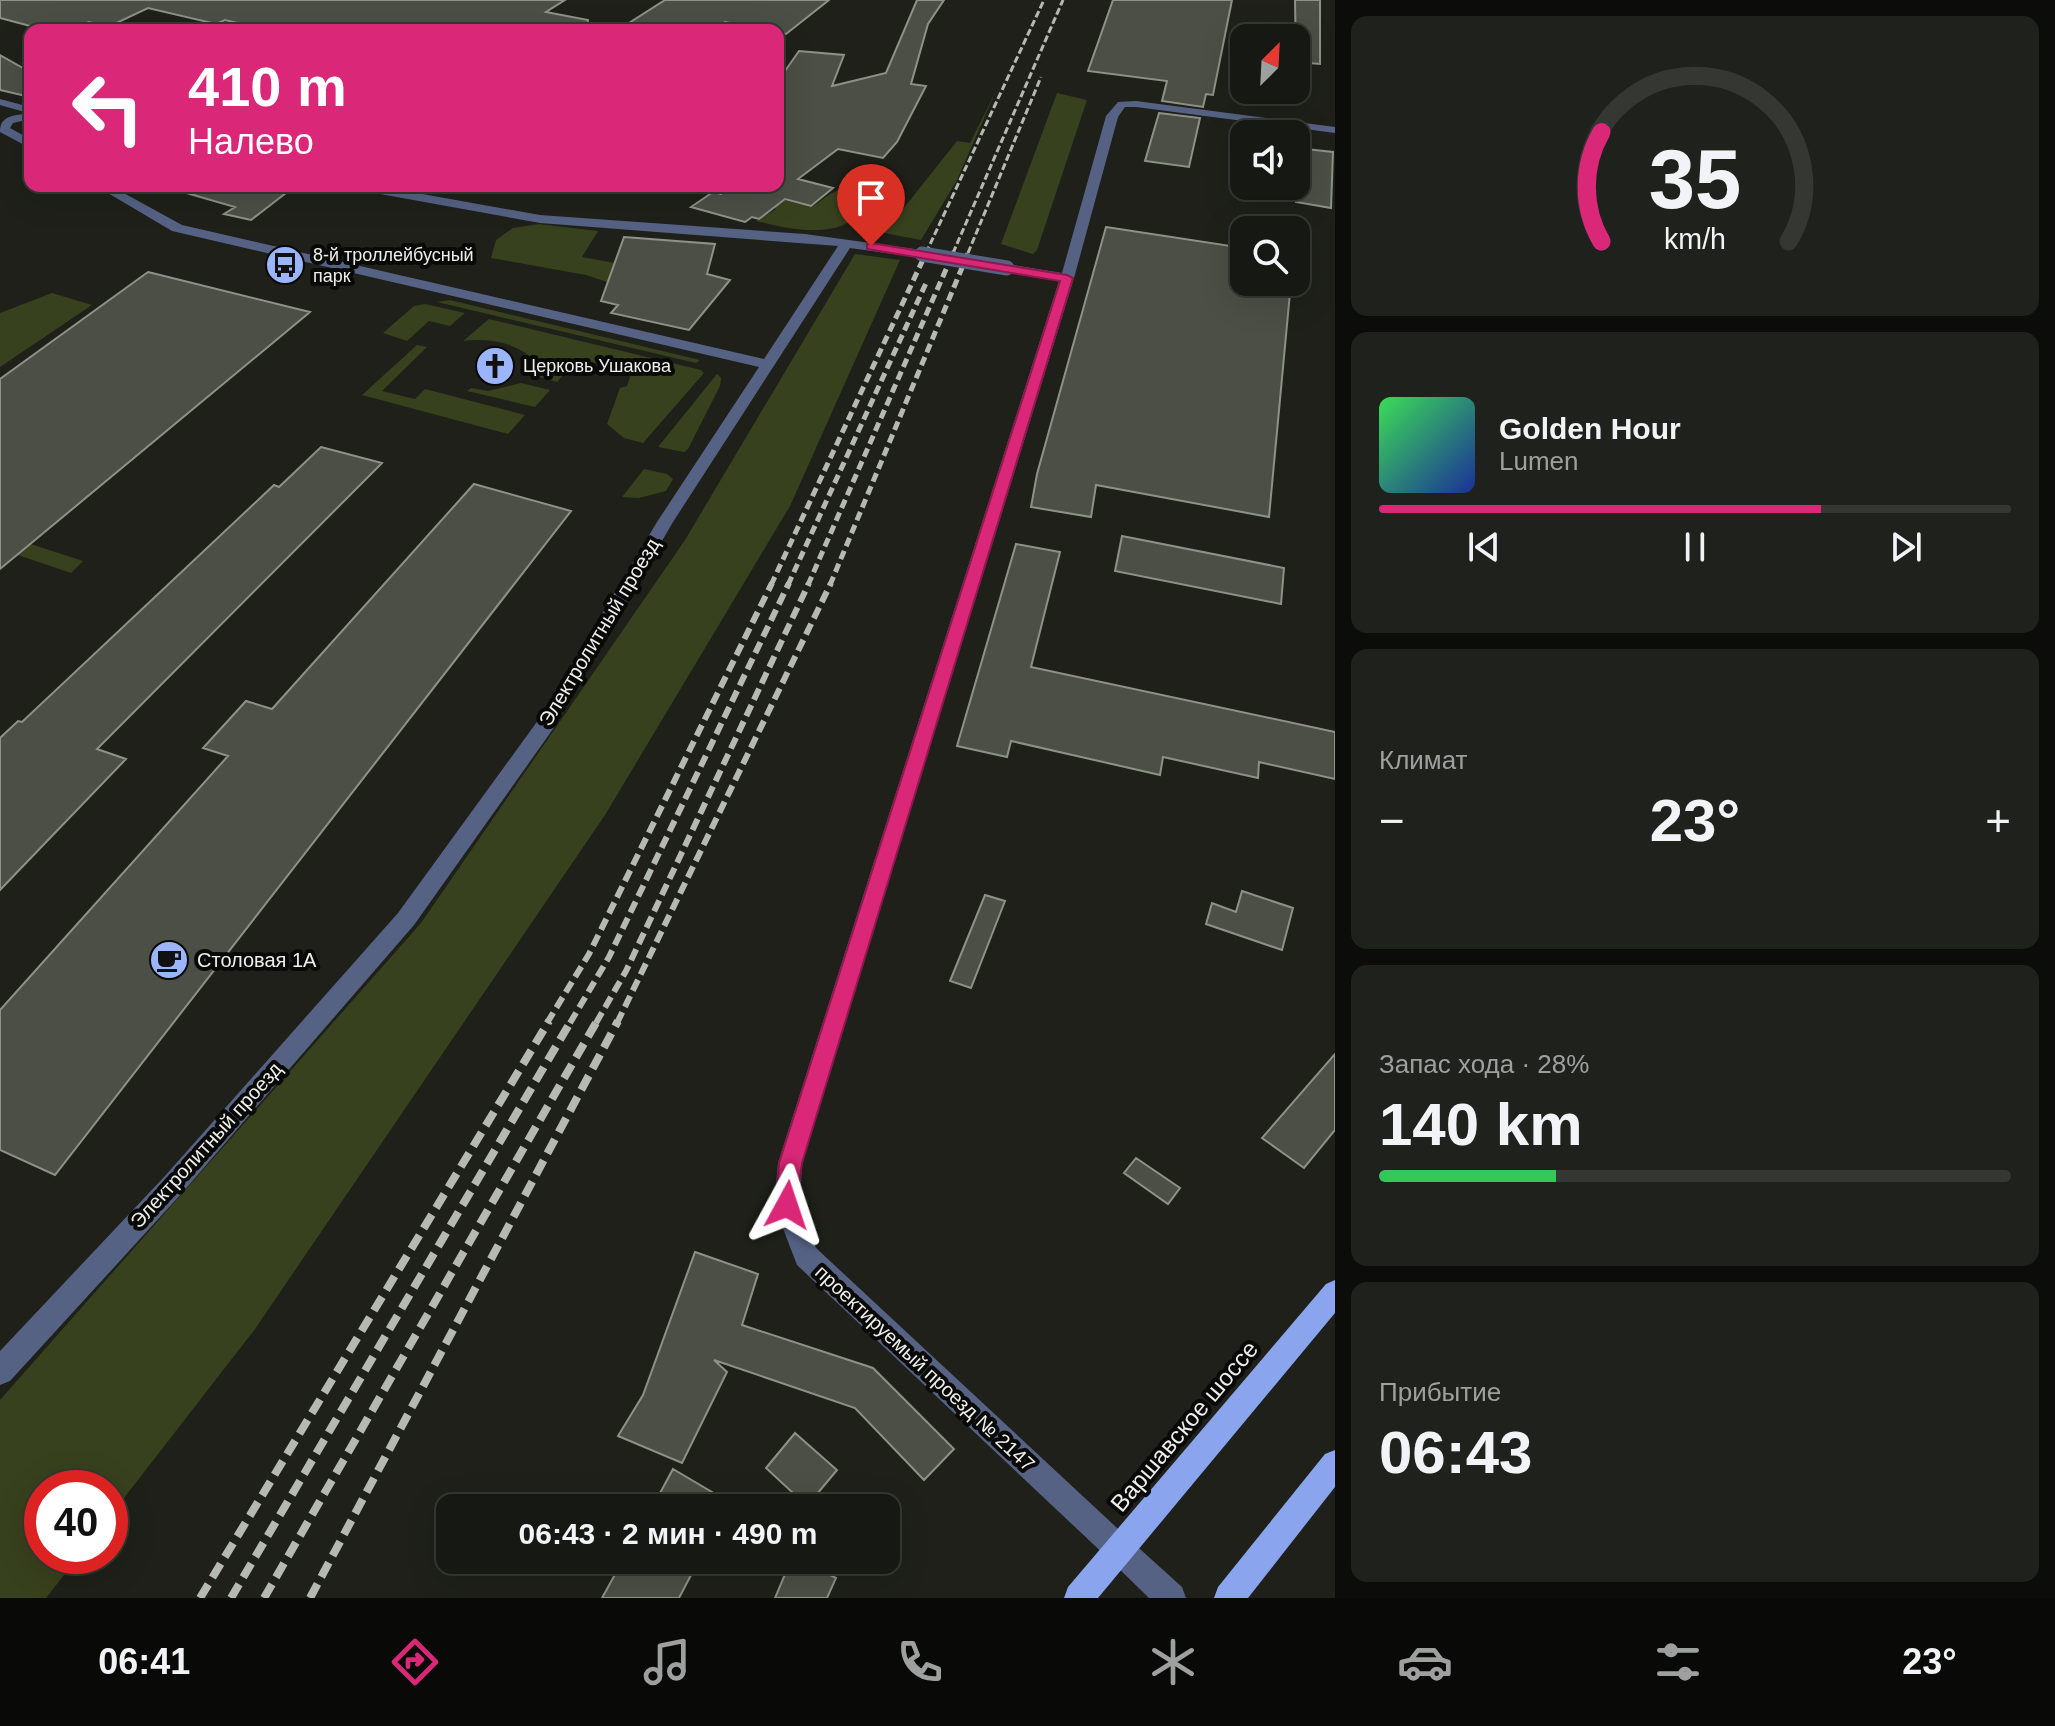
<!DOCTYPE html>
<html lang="ru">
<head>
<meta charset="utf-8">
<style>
	:root { --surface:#161813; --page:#1f211c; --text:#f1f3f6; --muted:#9ea0a0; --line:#353733; --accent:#db2777 }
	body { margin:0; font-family:Helvetica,sans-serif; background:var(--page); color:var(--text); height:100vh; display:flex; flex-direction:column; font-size:30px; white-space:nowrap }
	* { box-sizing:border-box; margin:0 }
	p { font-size:26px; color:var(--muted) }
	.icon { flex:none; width:44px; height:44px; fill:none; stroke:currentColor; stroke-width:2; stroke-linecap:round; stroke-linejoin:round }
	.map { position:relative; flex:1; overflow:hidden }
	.side { display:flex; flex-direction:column; gap:16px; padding:16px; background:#0c0d0a; width:720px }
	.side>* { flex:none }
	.banner { position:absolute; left:24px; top:24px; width:760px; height:168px; border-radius:16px; box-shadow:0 8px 32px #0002,0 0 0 2px var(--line); background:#db2777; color:#fff; overflow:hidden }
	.needle { width:52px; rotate:24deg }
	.tools { position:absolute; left:1230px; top:24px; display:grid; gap:16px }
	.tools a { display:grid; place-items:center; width:80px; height:80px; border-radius:16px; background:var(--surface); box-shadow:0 8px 32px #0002,0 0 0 2px var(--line); font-size:40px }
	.speed { position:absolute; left:24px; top:1470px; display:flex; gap:16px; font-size:40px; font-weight:700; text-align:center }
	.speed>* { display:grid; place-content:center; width:104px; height:104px; border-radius:50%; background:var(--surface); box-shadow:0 8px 32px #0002,0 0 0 2px var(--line); line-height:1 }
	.speed .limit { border:12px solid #d22; background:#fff; color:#111 }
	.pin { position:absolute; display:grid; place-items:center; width:68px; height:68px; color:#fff; margin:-82px -34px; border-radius:50% 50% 50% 0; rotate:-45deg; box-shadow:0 0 8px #0007 }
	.pin .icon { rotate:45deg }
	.me { position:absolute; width:88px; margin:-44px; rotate:5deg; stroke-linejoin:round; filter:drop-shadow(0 0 6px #0008) }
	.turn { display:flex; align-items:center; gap:28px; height:168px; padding:0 32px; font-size:36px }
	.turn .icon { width:104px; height:104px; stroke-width:2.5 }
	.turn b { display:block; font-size:56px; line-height:68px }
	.big { font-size:60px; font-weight:600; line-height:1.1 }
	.side .card { flex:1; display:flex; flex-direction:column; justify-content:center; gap:12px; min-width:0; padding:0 28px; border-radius:16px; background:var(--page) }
	.side .dial { align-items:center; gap:0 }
	.dial svg { height:208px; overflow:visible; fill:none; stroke:var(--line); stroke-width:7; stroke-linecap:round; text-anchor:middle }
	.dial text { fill:var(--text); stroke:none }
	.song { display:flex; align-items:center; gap:24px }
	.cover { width:96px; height:96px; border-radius:12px; background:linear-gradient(135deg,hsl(130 70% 55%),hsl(230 70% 35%)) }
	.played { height:8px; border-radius:4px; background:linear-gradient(90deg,var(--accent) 70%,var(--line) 70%) }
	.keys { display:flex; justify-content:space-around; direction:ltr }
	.heat { display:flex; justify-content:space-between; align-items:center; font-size:44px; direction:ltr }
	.charge { height:12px; border-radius:6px; background:linear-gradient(90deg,#34c759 28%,var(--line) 0) }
	.trip { position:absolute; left:436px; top:1494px; width:464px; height:80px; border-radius:16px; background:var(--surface); box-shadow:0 8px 32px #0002,0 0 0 2px var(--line); font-weight:600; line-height:80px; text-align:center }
	.tab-bar { display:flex; height:128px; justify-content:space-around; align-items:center; background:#090a08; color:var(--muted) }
	.tab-bar .icon { width:56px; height:56px }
	.tab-bar .current { color:var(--accent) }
	.tab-bar b { font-size:36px; color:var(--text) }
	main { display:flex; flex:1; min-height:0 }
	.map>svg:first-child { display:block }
	.green { fill:#38411d }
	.building { fill:#4c4f46; stroke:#8e9188; stroke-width:2 }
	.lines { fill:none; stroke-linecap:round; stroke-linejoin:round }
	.minor { fill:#556284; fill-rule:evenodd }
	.tertiary { fill:#556284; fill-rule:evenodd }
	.primary { fill:#8aa4ed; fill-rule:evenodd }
	.rail-far3 { stroke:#b6b8b2; stroke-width:3; stroke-dasharray:7 3; stroke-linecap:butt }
	.rail-far2 { stroke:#b6b8b2; stroke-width:5; stroke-dasharray:9 5; stroke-linecap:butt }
	.rail-far1 { stroke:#b6b8b2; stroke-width:6; stroke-dasharray:12 6; stroke-linecap:butt }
	.rail { stroke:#b6b8b2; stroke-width:8; stroke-dasharray:16 8; stroke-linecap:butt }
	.tertiary-bridge { stroke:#556284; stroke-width:15 }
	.route { fill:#db2777; stroke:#8e194d; stroke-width:2 }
	.labels { text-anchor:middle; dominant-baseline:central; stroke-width:8; stroke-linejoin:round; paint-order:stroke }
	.far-poi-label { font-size:18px; fill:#edefea; stroke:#090907; text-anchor:start }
	.street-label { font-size:20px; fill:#edefea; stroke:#090907 }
	.poi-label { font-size:20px; fill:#edefea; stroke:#090907; text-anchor:start }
	.near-street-label { font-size:24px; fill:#edefea; stroke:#090907 }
</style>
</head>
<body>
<main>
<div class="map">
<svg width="1335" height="1598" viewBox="0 0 1335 1598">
	<rect width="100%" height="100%" fill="#1e2019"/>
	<!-- green -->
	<path class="green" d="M996,91L957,180L921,240L884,233L957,141L970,143Z
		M1057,93L1087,100L1037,250L1033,254L1001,244Z
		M849,185L878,191C870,200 862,211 853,219C829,239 782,227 756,221L776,209L772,206L780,199L812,207L830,194Z
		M539,224L598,231L582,257L620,264L616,285L586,275L491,258L496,240L513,228Z
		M855,254L900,260L790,506L605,815L255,1329L110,1516V1488H42V1556H79L46,1598H0V1400L421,923L685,540Z
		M52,293L92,305L0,367V313Z
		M450,300L700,360L696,363L437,302Z
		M425,304L465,313L450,326L429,321L407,341L383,333L414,306Z
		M489,319L701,370L704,373L643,443L624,438L607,424L620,388L627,386L632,371L578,359L557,382L532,375L535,361C516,342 488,338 463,341Z
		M417,345L427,347L382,391L415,399L425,389L525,415L508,434L362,395Z
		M717,374L721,378L720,386L688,449L684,452L658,447Z
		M521,383L550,390L535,407L467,391L471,388L488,391Z
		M644,469L667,474L673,479L666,491L639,498L622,497Z
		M0,534L83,561L71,573L0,549Z"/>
	<!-- building -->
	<path class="building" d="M0,0H565L546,12L588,20L587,30H268L225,20L216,24L148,8L108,27L89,22L69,30H45L0,18Z
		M665,0H829L786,34L725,22L714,30H618Z
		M917,0H944L928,24L911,84L926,86L897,142L883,158L838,149L798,179L833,188L811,206L785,199L759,219L752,217L745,222L691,207L713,192L721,194L731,186H778V81L799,51L844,55L832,86L886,73Z
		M1113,0H1232L1213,95L1206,94L1203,107L1162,101L1167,81L1088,71Z
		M1295,0H1320V64L1296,62Z
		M0,55L30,72V97L0,90Z
		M1159,113L1200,118L1189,167L1145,161Z
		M1296,148L1333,152L1331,208L1296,202Z
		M184,186H295L251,220L224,214L235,207L183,192Z
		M1106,227L1244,248V282H1291L1269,517L1096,485L1091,517L1031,507L1037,474Z
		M624,237L715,244L707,274L730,280L689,330L611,313L618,305L601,301Z
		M148,272L310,312L0,569V379Z
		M321,447L382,463L97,749L126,759L0,890V738L18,721L22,722L274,485L279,487Z
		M474,484L571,511L55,1175L0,1150V1010L228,756L203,748L246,701L272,709Z
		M1122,536L1284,568L1281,604L1115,571Z
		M1016,544L1060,552L1031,667L1335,732V779L1259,762L1258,778L1163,757L1160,775L1011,741L1007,757L957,746Z
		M1242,891L1293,908L1282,950L1206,924L1212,903L1236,912Z
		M985,895L1005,901L971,988L950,981Z
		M1335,1054V1130L1304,1168L1262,1138Z
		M1136,1158L1180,1188L1168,1204L1124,1173Z
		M695,1252L758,1274L742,1325L873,1368L954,1449L924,1480L855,1408L714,1360L727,1372L682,1463L618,1436L643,1395Z
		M795,1433L837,1470L807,1506L766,1468Z
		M673,1469L739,1508H652Z
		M623,1560H699L679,1598H602Z
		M791,1560H803L836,1578L827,1598H775Z"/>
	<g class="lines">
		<!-- minor -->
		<path class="minor" d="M1120,1535L1130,1540L1182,1587L1186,1598H1149L1110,1560L1105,1550L1110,1540Z"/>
		<!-- tertiary -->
		<path class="tertiary" d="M0,99L30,107V119L13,123L10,128L30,139V148L0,132C0,115 14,116 28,113L0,105Z
			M1136,101L1335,127V133L1136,107H1125L1118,117L1074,278L802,1163L800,1205L816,1248L1130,1540L1135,1550L1130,1560L1120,1565L1110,1560L797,1265L774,1205L778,1163L1059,281L1007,272L1000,268L1007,264L1062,273L1106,116L1118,102Z
			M96,186H111L182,225L764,359L838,246L540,223L358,190L352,186H378L540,215L805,234L922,250L929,254L922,258L850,248L673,522L553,729L414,925L182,1193L10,1381L0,1385V1351L164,1177L398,913L539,719L657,522L759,367L172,231Z"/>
		<!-- primary -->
		<path class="primary" d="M1335,1280V1313L1098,1598H1064L1068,1587L1326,1284Z
			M1335,1450V1487L1248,1598H1214L1218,1587L1325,1454Z"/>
		<!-- rail-far3 -->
		<path class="rail-far3" d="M926,253L1044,0
			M953,253L1063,0
			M968,253L1041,77"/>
		<!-- rail-far2 -->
		<path class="rail-far2" d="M771,585L927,251
			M788,585L927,281
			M808,585L954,251
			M830,585L969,251"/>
		<!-- rail-far1 -->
		<path class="rail-far1" d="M547,1023L589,954L772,583
			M570,1023L609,957L789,583
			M596,1023L626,971L809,583
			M617,1023L831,583"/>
		<!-- rail -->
		<path class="rail" d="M200,1598L549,1021
			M231,1598L571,1021
			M264,1598L597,1021
			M310,1598L618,1021"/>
		<!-- tertiary-bridge -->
		<path class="tertiary-bridge" d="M922,254L1007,268"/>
	</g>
	<!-- route -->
	<path class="route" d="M871,243L1067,275L1073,278L802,1163L795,1213L787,1216L779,1213L776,1205L779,1163L1060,281L867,249V244Z"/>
	<!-- icons -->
	<defs>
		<g id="bus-disc" transform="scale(2)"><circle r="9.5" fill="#9bb5fd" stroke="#090907"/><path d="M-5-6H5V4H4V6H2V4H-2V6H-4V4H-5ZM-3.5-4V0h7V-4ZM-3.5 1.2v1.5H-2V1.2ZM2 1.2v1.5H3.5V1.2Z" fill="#111"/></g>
		<g id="church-disc" transform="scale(2)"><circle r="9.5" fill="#9bb5fd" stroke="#090907"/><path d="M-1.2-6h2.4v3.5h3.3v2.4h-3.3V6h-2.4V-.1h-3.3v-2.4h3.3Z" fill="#111"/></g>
		<g id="cafe-disc" transform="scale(2)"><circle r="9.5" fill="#9bb5fd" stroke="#090907"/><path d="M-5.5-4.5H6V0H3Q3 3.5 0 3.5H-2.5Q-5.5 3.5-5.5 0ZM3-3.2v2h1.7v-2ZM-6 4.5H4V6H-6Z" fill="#111"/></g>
	</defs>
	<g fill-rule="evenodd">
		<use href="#bus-disc" x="285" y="265"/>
		<use href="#church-disc" x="495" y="366"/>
		<use href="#cafe-disc" x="169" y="960"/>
	</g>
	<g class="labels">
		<!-- far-poi labels -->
		<g class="far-poi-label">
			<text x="313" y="255">8-й троллейбусный<tspan x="313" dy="21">парк</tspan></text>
			<text x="523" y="366">Церковь Ушакова</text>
		</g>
		<!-- street labels -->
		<g class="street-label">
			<text transform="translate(599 632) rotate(-59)">Электролитный проезд</text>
			<text transform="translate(206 1145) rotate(-48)">Электролитный проезд</text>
			<text transform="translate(925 1368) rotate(43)">проектируемый проезд № 2147</text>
		</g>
		<!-- poi labels -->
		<g class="poi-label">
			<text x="197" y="960">Столовая 1А</text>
		</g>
		<!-- near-street labels -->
		<g class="near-street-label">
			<text transform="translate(1184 1426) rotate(-50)">Варшавское шоссе</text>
		</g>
	</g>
</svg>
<div class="tools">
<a><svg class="needle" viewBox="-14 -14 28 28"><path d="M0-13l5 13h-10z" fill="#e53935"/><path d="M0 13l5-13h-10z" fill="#9ea0a0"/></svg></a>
<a><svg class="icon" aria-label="sound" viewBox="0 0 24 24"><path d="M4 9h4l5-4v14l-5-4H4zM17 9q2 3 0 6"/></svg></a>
<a><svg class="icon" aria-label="search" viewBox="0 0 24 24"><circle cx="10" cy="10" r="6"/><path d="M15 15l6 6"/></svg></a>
</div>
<div class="speed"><div class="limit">40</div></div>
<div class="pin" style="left:871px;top:246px;background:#d93025"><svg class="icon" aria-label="arrive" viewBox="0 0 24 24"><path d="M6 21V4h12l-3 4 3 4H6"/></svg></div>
<svg class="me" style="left:787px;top:1205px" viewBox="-20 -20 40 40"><path d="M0-17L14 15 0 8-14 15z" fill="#db2777" stroke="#fff" stroke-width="4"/></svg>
<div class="trip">06:43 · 2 мин · 490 m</div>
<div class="banner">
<div class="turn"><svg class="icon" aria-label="left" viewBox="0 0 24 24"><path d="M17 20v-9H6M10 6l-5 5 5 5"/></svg><div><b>410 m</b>Налево</div></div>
</div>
</div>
<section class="side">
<div class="card dial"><svg viewBox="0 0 100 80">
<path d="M14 69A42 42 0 1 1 86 69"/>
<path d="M14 69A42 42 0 0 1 14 27" stroke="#db2777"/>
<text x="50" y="56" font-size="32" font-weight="700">35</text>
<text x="50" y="72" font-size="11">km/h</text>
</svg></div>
<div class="card">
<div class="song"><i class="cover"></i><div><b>Golden Hour</b><p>Lumen</p></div></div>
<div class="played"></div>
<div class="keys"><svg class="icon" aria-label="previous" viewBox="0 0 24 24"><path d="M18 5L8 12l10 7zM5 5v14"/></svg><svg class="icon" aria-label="pause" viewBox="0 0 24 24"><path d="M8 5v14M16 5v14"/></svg><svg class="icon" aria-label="next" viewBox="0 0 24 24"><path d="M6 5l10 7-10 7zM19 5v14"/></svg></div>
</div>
<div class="card"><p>Климат</p>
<div class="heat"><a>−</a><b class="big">23°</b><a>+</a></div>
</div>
<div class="card"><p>Запас хода · 28%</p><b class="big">140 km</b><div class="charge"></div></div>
<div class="card"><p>Прибытие</p><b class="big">06:43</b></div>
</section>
</main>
<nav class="tab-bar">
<b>06:41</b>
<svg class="icon current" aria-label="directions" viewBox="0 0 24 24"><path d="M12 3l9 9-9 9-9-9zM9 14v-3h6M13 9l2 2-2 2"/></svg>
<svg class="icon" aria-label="music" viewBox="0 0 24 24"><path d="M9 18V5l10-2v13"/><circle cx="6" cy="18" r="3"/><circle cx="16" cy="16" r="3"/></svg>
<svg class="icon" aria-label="phone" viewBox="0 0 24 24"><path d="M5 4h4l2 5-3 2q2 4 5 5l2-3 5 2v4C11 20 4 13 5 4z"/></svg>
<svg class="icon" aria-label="climate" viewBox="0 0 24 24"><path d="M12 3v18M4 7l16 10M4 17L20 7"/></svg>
<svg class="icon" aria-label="car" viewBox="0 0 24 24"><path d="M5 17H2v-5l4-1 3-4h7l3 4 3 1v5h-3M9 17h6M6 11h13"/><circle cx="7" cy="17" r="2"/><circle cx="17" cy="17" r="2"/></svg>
<svg class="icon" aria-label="filters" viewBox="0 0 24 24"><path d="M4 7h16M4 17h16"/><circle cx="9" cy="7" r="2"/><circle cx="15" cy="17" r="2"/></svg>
<b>23°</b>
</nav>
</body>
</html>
